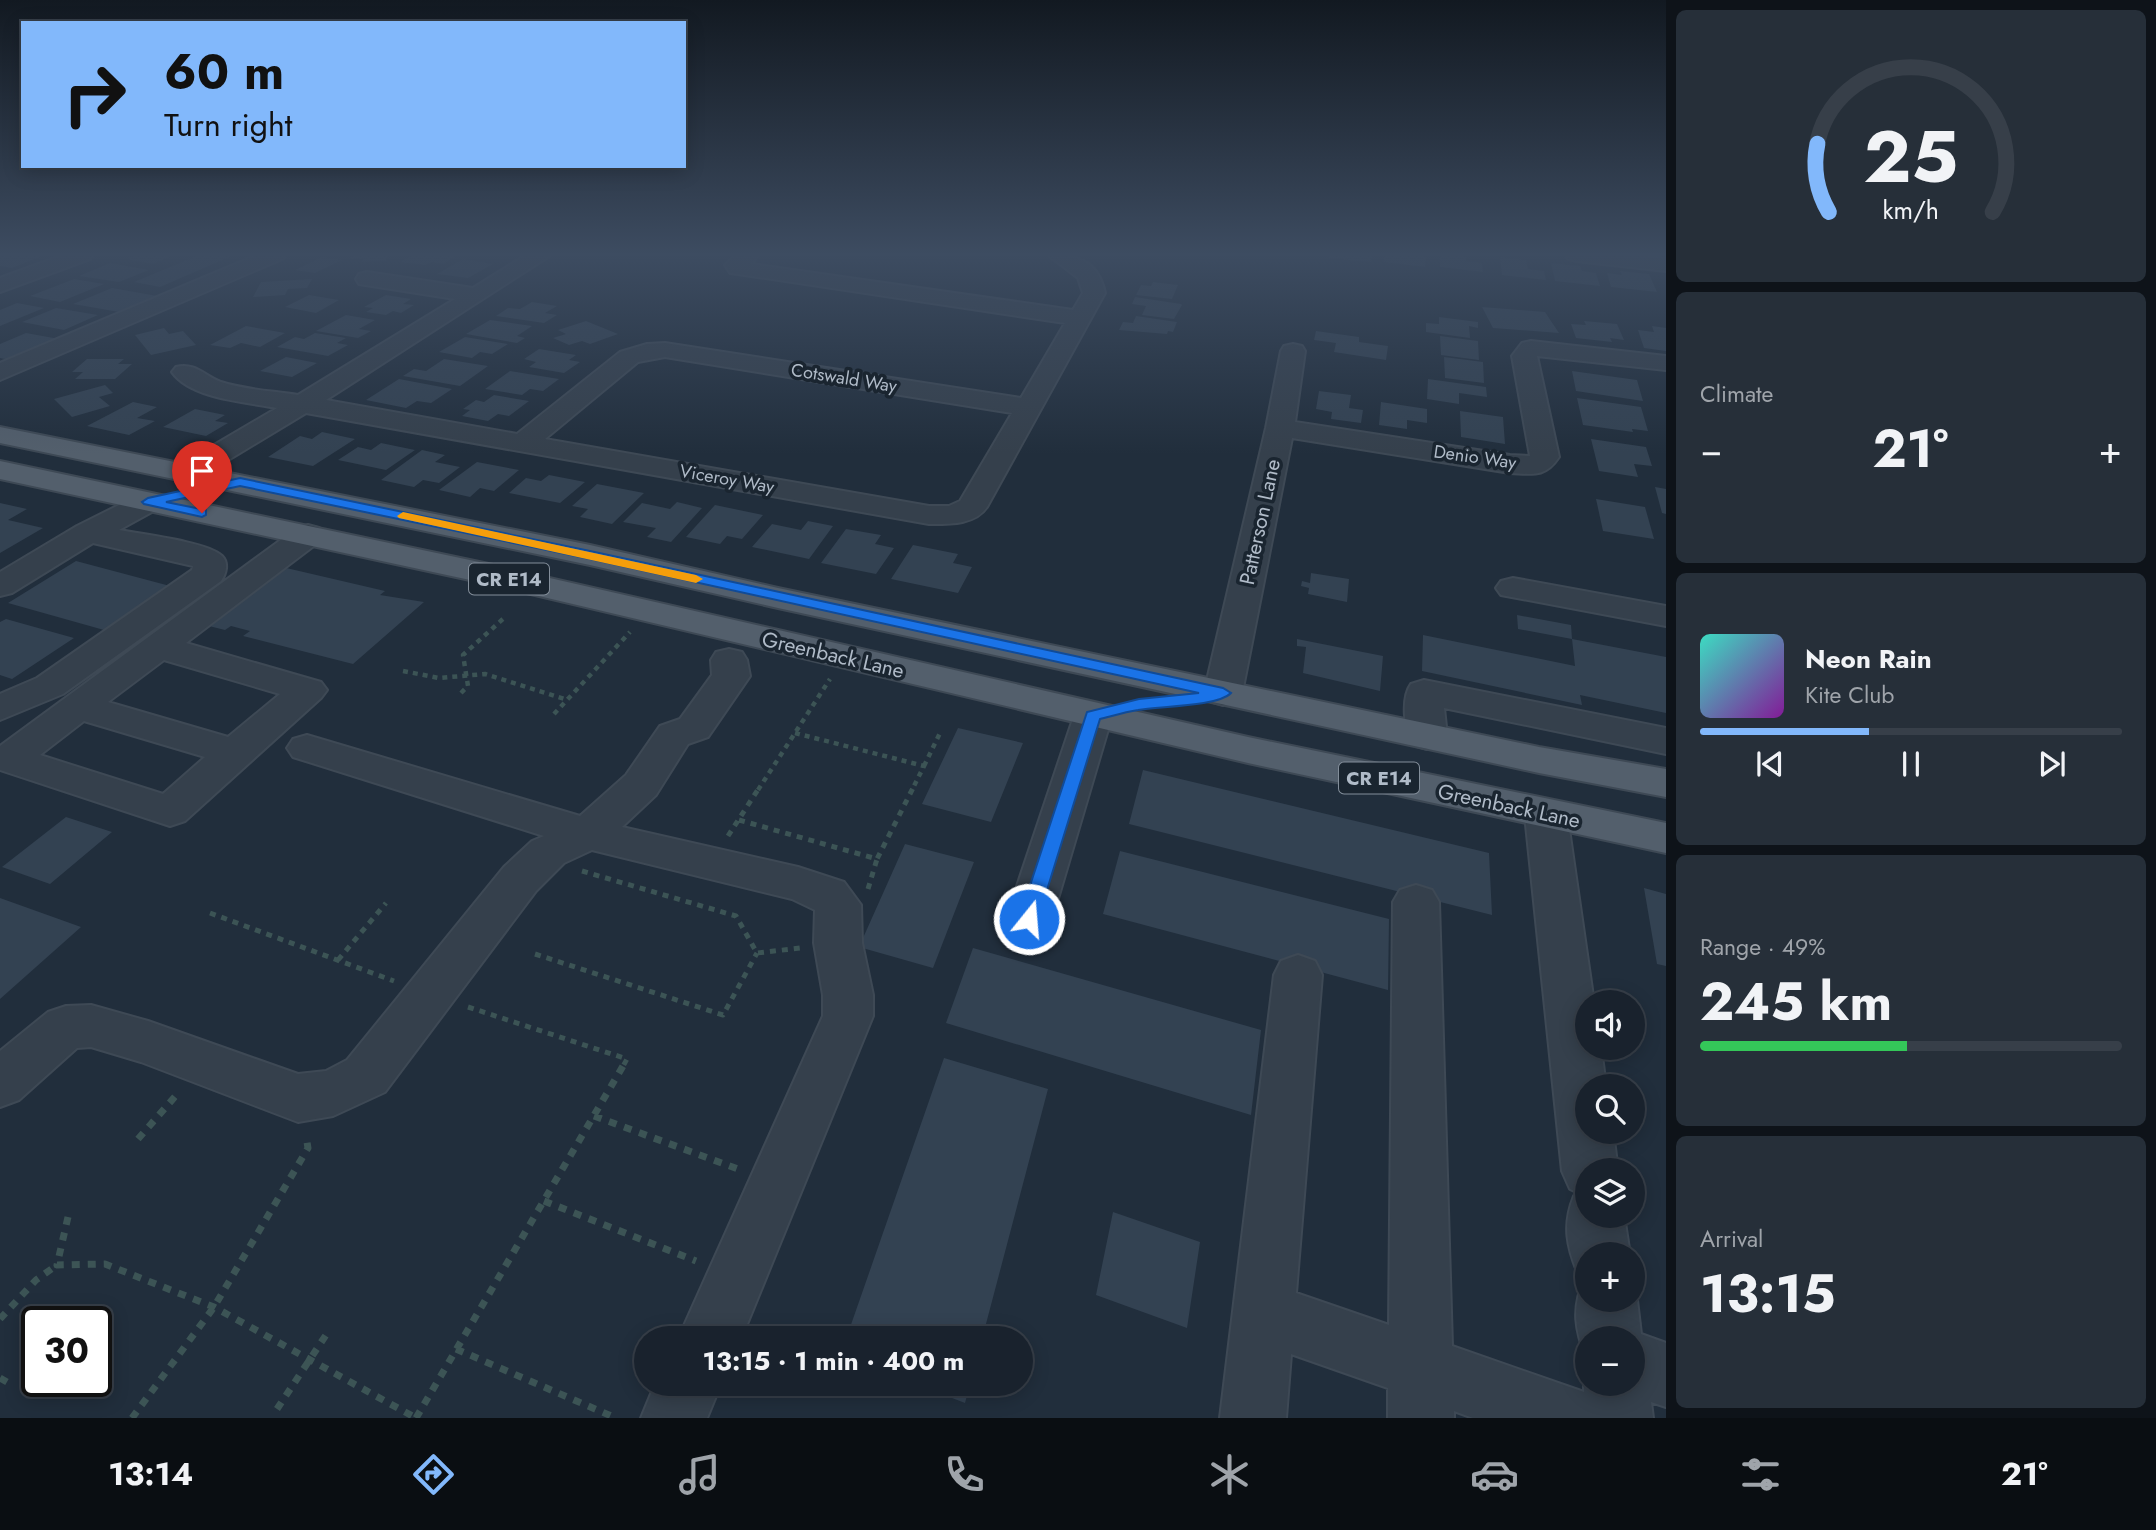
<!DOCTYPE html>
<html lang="en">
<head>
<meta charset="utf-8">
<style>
	:root { --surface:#19222d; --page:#262f39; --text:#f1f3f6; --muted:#9fa4aa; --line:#373f49; --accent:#82b8fb }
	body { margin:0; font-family:Jost,sans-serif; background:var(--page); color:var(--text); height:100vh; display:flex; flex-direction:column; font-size:26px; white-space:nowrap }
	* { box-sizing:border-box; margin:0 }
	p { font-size:23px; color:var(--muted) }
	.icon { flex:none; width:38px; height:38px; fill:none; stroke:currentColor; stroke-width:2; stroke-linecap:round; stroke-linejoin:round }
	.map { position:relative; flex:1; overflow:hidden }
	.panel { display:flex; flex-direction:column; gap:10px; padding:10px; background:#0e1319; width:490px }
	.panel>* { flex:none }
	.guide { position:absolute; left:21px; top:21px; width:665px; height:147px; border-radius:0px; box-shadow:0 4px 18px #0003,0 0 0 2px var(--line); background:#82b8fb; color:#111; overflow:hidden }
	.tools { position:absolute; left:1575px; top:990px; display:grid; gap:14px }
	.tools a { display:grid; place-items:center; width:70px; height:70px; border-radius:50%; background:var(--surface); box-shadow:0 4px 18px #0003,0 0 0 2px var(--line); font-size:35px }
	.speed { position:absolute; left:21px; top:1306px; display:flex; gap:14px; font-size:35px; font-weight:700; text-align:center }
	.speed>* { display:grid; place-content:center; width:91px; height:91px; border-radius:50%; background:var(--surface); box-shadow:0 4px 18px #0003,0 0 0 2px var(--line); line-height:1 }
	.speed .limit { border:4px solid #111; border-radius:10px; background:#fff; color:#111 }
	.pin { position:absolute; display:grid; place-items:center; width:60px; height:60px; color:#fff; margin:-72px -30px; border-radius:50% 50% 50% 0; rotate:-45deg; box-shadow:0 0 7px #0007 }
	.pin .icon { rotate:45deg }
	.me { position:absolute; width:77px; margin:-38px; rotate:17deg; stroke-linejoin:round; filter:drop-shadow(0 0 5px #0008) }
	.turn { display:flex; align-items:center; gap:24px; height:147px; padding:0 28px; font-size:32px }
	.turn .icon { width:91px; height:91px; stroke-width:2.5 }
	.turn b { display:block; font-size:49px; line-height:60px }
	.big { font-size:52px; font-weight:700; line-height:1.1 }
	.panel .tile { flex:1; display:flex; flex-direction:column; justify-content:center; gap:10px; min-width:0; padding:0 24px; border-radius:10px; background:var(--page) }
	.panel .dial { align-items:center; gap:0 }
	.dial svg { height:182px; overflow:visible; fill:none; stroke:var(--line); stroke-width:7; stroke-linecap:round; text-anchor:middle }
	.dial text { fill:var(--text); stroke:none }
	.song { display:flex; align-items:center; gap:21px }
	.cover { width:84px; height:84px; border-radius:10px; background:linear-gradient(135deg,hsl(170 70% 55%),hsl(290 70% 35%)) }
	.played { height:7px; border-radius:4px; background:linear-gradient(90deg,var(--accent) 40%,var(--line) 40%) }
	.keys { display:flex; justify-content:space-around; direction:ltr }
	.heat { display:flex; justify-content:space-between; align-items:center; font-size:38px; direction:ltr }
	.charge { height:10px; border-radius:5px; background:linear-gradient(90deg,#34c759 49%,var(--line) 0) }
	.trip { position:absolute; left:634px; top:1326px; width:399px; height:70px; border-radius:35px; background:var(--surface); box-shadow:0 4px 18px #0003,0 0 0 2px var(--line); font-weight:700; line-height:70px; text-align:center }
	.dock { display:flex; height:112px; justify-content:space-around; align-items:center; background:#0a0e12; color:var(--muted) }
	.dock .icon { width:49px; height:49px }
	.dock .active { color:var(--accent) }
	.dock b { font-size:32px; color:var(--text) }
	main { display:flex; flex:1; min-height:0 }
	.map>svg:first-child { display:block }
	.building { fill:#334252 }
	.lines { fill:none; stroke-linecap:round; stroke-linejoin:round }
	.minor-casing { stroke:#3e4955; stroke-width:4 }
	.major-casing { stroke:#3e4955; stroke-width:4 }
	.path-far2 { stroke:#3c5455; stroke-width:4.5; stroke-dasharray:5 5; stroke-linecap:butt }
	.path-far1 { stroke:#3c5455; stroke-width:5; stroke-dasharray:6 6; stroke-linecap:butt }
	.path { stroke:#3c5455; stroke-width:7; stroke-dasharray:8 8; stroke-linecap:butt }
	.minor { fill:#35404c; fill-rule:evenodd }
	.major { fill:#535f6c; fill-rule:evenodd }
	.route { fill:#1a73e8; stroke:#114b97; stroke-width:2 }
	.slow { fill:#f59e0b }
	.labels { text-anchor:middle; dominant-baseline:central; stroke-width:7; stroke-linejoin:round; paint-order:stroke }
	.far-street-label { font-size:18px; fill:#b0bbc8; stroke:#1a2530 }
	.shield { fill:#1a2530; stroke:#838e9a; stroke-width:2 }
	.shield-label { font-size:19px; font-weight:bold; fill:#b0bbc8 }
	.street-label { font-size:21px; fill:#b0bbc8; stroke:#1a2530 }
</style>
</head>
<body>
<main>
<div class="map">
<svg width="1666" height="1418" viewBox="0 0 1666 1418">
	<rect width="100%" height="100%" fill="#212e3c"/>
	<!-- building -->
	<path class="building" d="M0,255H44L12,268L0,266Z
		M136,255H173L153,264L126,259Z
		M199,255H234L160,287L134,282Z
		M351,255H388L386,261L362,262L363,259H349Z
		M413,255H450L456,256L443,264L432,262L425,265L400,262Z
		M1330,255H1372L1371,262L1329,258Z
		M1384,255H1426L1425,267L1384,262Z
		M1440,255H1466V261L1482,263L1483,272L1440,267Z
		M322,257L342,260L315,273L295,270Z
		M1500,257L1526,260L1528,269L1544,271L1546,280L1502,275Z
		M463,259L493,264L468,278L437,274Z
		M110,263L149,270L119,282L79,276Z
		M1551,263L1580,266L1582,271L1596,273L1600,286L1555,281Z
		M1620,271L1649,274L1657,292L1611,287L1607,273L1622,275Z
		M74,279L104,284L60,302L30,296Z
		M312,279L307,288L288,289L285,295L253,297L261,282Z
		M1153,282L1178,285L1172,299L1136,295L1141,285L1151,286Z
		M112,288L163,297L125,313L73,304Z
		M309,295L339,300L316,313L285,307Z
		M386,295L411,299L403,304L414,305L401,313L393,311L386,315L366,312L373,308L364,307Z
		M1135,297L1181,304L1182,305L1174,319L1142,315L1146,306L1132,304Z
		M532,302L557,306L545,313L557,315L544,323L496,316L508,308L520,309Z
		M17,303L44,308L0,326V310Z
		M1482,307L1545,312L1559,333L1493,328Z
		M56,308L98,315L64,330L22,322Z
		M346,315L375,320L359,329L371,331L358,338L316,331Z
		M1136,316L1177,322L1173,332L1168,331L1167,334L1119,330L1123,322L1133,323Z
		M1439,317L1478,322V328L1469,326L1470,338L1426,332V323L1439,324Z
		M490,320L532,326L517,336L525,338L517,343L466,334Z
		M586,321L618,334L590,344L582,341L569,345L553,338L566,334L558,330Z
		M1584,321L1617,324L1624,340L1610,338L1612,342L1576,338L1571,324L1586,325Z
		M246,326L285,333L260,347L241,343L230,348L210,345Z
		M1652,326L1666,328V351L1644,348L1638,330L1654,332Z
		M164,328L169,334L183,331L196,345L151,355L135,335Z
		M1316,331L1359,337V342L1388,346L1386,360L1334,352L1336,343L1314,340Z
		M26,333L59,339L10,360L0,358V344Z
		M315,333L346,338L337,343L348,345L328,356L277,347L295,337L304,339Z
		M1440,336L1478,341L1479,360L1441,355Z
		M465,337L508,344L492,354L480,352L472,358L439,352Z
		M539,349L576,355L569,360L580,362L564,373L529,367L536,362L524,359Z
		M286,357L317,363L292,377L260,371Z
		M1444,357L1483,362L1484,383L1445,378Z
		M87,359H124L118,364H132L115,379H75L83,372H72Z
		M444,359L488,366L460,386L403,376L414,369L426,371Z
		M510,371L559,379L543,391L530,389L522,395L485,389Z
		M1572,371L1637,380L1643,401L1576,391Z
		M399,379L452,389L431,403L417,401L406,408L366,400Z
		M1428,379L1486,387L1487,397L1459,393V404L1427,399Z
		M105,385L113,393L99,397L110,406L72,417L54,399Z
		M1319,391L1351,395L1349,408L1363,410L1361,423L1331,419L1332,412L1316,409Z
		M494,395L529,401L509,416L498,414L488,421L462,416L470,410L463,409L476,400L484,402Z
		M1577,398L1641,407L1648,431L1632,429L1633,432L1583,425Z
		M133,402L157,407L137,418L155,421L129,435L87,426Z
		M1381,402L1427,409V423L1407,420V429L1379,425Z
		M195,409L225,415L215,421L228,423L206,436L163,427Z
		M1460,411L1503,417L1505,444L1461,437Z
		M322,432L355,439L313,466L268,457L300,436L312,439Z
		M1591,439L1646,447L1652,466L1634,464L1638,477L1599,471Z
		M381,443L415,450L386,470L338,460L358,447L371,450Z
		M422,450L445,455L435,462L460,467L439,483L423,480L414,487L381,480Z
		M477,462L519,470L494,491L480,488L470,497L439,490Z
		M549,475L585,482L560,503L509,493L526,478L541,481Z
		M597,484L644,493L612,524L580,517L588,509L572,506Z
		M1655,487L1666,489V514L1662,513Z
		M1596,499L1645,507L1654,539L1603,531Z
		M677,502L702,508L671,542L647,537L656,528L623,522L642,503L670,509Z
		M0,503L27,509L8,520L43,528L0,553Z
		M715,505L763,515L742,539L727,536L720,544L686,537Z
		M808,521L833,526L809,559L752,547L772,524L801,530Z
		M846,529L881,535L875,544L894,548L876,574L821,563Z
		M913,545L958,554L953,563L972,567L958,593L891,579Z
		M76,561L170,586L104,630L8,603Z
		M282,567L385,591L380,595L424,602L353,664L243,636L250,631L231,626L225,630L205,625Z
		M1311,573L1349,579L1347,602L1308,594L1309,588L1301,586L1302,581L1310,583Z
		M1517,615L1571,625L1572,639L1666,657V713L1580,695L1582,705L1422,671L1423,635L1575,666L1572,639L1518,629Z
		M6,619L74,638L12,679L0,675V622Z
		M1297,639L1383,656L1380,691L1303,673L1306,647L1297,646Z
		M958,728L1023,743L991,822L922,804Z
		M1143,770L1489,853L1492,915L1129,824Z
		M66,817L112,832L50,884L2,867Z
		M905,844L974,862L933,968L859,947Z
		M1120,851L1389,919L1388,990L1103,914Z
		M1644,888L1666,894V966L1657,964Z
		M0,898L81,927L0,999Z
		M973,948L1261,1030L1251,1115L946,1023Z
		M944,1058L1048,1089L982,1339H846Z
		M1113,1212L1200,1242L1187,1328L1096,1295Z
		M916,1384H970L965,1403Z"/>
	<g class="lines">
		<!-- minor casing -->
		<g class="minor-casing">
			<path id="minor" d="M63,255H93L90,259L0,292V278Z
				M257,255H285L282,259L0,380V363Z
				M526,255H551L326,400L517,434L620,352L647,344L665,343L1021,398L1065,323L738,274L730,273L725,265L736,255H759L751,264L1073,310L1083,293L1078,278L1048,255C1077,255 1098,260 1105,293L987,507C975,525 949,524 929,524L306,413L200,477L190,480L180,477L175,471L180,465L277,408C247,402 191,399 172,372L176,367C195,362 205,376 221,382C245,390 273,391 298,395L455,299L359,284L356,279L359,274L367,272L473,288ZM665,357L1012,413L960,501L949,506H929L545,439L638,362Z
				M1566,255H1635L1666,259V271L1576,261L1569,259Z
				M1531,341L1666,356V370L1537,356L1559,457C1545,478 1533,474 1510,473L1292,438L1242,693L1236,701L1223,705L1210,701L1204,693L1266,428L1281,351L1284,346L1293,344L1302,346L1305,351L1295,422L1510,455L1530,456L1512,356L1522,343Z
				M148,493L159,496L163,502L159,508L119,530C140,534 208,542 222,556C229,563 226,574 221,581L63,694L0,720V694L37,678L192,570L193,566L93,543L12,593L0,596V572L77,526L137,496Z
				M308,525L319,528L324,535L319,542L186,643L321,682L327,690L321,698L185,821L170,826L0,770V746L297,528ZM164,660L280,694L228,737L108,702ZM84,721L205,757L163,794L40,755Z
				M1513,578L1666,606V626L1501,595L1496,588L1501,581Z
				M729,649L742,652L747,660L750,676L708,737L688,744L656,795L622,827L798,867L844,882L861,905L862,943L873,995V1016L741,1339H678L823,1016V995L814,943L815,910L792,899L592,850L564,863L536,891L385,1092L333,1116L298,1122L141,1062L91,1047L77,1048L19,1100L0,1107V1051L48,1012L66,1006L91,1005L148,1021L298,1074L326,1071L347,1060L504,867L532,841L544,836L293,757L287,748L293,739L307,735L580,816L626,775L660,726L680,719L712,675L711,660L716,652Z
				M1424,680L1666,728V754L1444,708L1447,736L1441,745L1427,749L1413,745C1404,730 1401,698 1411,684Z
				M1093,704L1107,707L1112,716L1052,919L1046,932L1029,937L1012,932L1006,919L1074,716L1079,707Z
				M1546,800L1561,804L1567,815L1594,1003H1587V1048H1601L1606,1087H1587V1132H1613L1618,1171H1587V1216H1624L1630,1255H1587V1300H1633V1290L1637,1300L1641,1334L1666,1343V1407L1651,1402L1653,1418H1473L1454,1411V1418H1388V1388L1291,1354L1286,1418H1220L1274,975L1281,961L1298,955L1315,961L1322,975L1296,1293L1389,1325L1393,902L1400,890L1416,885L1432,890L1439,902L1452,1346L1584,1392V1384L1587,1375V1384H1633V1339H1587V1360C1575,1331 1571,1307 1585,1278L1579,1276C1567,1248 1562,1225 1574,1196L1581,1194L1570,1189L1562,1171L1525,815L1531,804Z
				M655,1384H721L707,1418H641Z"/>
		</g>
		<!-- major casing -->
		<g class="major-casing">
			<path id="major" d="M0,427L590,545L778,588L1539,747L1666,769V797L1539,773L778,608L590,565L0,443Z
				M0,461L484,563L1248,737L1666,823V853L1248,763L484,583L0,479Z"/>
		</g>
		<!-- path-far2 -->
		<path class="path-far2" d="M403,671L439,678L485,674L568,700
			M461,693L468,686L463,655L504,618
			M554,714L630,632
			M795,733L924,766L912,790
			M924,766L940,733
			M758,790L830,679"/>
		<!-- path-far1 -->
		<path class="path-far1" d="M739,820L877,859L913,788
			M728,836L759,788
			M582,871L736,916L757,953L800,948
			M868,889L877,859
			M210,913L394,981
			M535,954L723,1015L757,953
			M338,960L386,903
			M468,1007L627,1059L622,1068"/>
		<!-- path -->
		<path class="path" d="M594,1116L738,1169
			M138,1139L179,1092
			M544,1201L696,1261
			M68,1217L57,1265L105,1264L214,1307L416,1418
			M0,1319L36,1280L57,1265
			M456,1349L616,1418
			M0,1378L7,1382
			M277,1409L328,1332
			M132,1418L214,1307L308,1148L306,1136
			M416,1418L623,1066"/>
		<!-- minor -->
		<use href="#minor" class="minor"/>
		<!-- major -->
		<use href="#major" class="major"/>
	</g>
	<!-- sky -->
	<linearGradient id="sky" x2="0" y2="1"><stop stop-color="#121921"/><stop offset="0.56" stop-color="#3d4c61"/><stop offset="1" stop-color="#3d4c61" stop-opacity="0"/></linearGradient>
	<rect width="1666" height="454" fill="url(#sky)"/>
	<!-- route -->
	<path class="route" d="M240,478L590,551L1223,688L1231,693C1217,707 1159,706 1138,710C1125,712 1112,716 1100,719L1038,919L1036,925L1029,927L1022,925L1019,919L1087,712L1139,699L1199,693L590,559L240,486L166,502L206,510V515L202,517L144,504L142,502L148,498Z"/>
	<!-- slow -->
	<path class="slow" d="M403,512L696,575L703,579L696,583L399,518L397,516Z"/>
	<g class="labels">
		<!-- far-street labels -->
		<g class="far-street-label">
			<text transform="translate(844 378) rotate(9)">Cotswald Way</text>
			<text transform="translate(1475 457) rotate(8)">Denio Way</text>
			<text transform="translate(727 479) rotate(10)">Viceroy Way</text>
		</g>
		<!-- shield labels -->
		<g class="shield">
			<rect x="469" y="563.5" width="80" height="31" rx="5"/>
			<rect x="1339" y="762.5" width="80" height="31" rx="5"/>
		</g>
		<g class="shield-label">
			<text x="509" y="579">CR E14</text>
			<text x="1379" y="778">CR E14</text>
		</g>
		<!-- street labels -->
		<g class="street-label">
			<text transform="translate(1260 522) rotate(-78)">Patterson Lane</text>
			<text transform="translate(833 655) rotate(13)">Greenback Lane</text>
			<text transform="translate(1509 806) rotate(12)">Greenback Lane</text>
		</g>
	</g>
</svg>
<div class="tools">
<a><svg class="icon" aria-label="sound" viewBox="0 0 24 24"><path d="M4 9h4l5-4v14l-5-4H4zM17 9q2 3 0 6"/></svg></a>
<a><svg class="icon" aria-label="search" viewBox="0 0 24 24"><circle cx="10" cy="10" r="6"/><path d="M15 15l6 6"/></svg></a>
<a><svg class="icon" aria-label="layers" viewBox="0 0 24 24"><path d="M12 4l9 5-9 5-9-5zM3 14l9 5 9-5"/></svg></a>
<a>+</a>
<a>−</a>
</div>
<div class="speed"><div class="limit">30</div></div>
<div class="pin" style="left:202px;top:513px;background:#d93025"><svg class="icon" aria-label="arrive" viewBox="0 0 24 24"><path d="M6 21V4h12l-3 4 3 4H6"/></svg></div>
<svg class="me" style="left:1029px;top:919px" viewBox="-20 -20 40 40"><circle r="17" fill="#1a73e8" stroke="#fff" stroke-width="3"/><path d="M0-11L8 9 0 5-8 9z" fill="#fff"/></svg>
<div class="trip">13:15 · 1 min · 400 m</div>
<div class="guide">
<div class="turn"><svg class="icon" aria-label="right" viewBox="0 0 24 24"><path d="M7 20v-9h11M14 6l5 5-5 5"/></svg><div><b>60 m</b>Turn right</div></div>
</div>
</div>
<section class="panel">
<div class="tile dial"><svg viewBox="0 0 100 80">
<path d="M14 69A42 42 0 1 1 86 69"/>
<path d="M14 69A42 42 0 0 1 9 39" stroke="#82b8fb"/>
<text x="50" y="56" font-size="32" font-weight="700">25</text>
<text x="50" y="72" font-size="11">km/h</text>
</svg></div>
<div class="tile"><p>Climate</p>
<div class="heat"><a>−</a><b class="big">21°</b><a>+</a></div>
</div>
<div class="tile">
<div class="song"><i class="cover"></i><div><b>Neon Rain</b><p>Kite Club</p></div></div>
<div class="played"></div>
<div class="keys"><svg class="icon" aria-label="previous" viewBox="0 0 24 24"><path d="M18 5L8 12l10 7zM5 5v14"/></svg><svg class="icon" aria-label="pause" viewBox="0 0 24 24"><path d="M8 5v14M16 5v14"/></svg><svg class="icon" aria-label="next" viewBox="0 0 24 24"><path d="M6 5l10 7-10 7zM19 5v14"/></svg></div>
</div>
<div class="tile"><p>Range · 49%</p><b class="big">245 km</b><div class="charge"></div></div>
<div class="tile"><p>Arrival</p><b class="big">13:15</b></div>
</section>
</main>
<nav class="dock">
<b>13:14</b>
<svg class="icon active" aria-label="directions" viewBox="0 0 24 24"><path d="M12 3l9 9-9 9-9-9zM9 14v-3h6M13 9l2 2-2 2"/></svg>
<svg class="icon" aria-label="music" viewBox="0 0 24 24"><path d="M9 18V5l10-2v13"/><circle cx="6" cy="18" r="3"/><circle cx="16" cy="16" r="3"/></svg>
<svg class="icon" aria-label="phone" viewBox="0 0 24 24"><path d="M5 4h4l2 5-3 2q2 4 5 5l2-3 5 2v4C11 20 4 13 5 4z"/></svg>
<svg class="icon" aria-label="climate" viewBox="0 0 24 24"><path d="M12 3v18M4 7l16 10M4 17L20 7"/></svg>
<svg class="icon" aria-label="car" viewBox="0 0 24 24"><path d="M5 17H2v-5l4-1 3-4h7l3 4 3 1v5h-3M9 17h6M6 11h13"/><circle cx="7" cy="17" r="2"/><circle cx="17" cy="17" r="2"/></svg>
<svg class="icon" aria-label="filters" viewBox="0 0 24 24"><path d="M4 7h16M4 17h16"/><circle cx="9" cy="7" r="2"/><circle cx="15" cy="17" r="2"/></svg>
<b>21°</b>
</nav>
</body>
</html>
